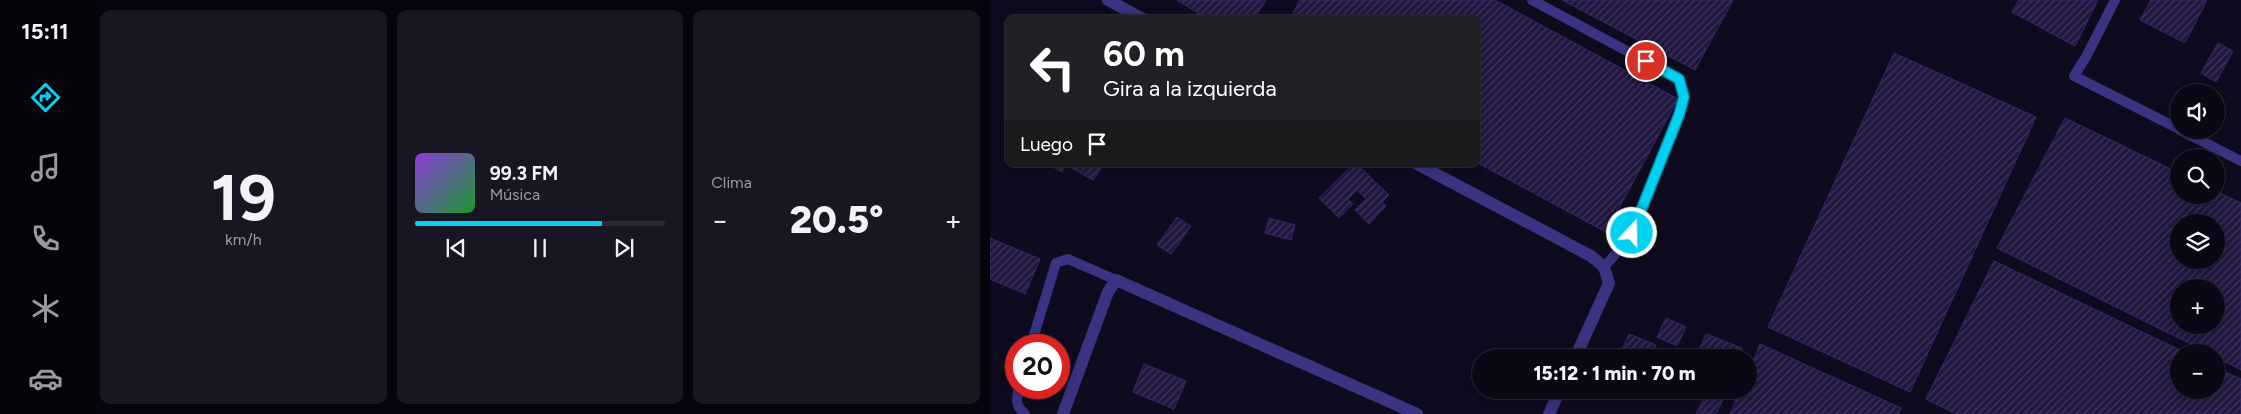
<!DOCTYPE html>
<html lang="es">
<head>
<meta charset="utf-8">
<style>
	:root { --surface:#0b0816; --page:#191623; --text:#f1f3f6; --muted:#9a9aa1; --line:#2b2935; --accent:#00d1f3 }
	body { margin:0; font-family:Figtree,sans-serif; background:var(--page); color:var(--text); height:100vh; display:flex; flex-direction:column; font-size:19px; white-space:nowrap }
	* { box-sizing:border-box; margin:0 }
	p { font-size:16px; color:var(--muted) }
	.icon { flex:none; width:28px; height:28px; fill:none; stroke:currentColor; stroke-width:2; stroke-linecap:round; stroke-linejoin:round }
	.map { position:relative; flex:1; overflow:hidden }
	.details { display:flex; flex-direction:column; gap:10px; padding:10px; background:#06040c; width:900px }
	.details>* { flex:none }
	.banner { position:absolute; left:15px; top:15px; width:475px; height:152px; border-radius:10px; box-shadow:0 2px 12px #0003,0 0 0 1px var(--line); background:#202124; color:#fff; overflow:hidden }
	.buttons { position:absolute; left:1180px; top:84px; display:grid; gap:10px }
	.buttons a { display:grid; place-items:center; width:55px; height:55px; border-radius:50%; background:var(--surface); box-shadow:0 2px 12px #0003,0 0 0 1px var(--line); font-size:25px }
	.speed { position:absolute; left:15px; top:334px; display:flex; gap:10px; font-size:25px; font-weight:700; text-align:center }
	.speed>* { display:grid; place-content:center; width:65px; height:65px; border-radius:50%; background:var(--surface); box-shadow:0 2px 12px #0003,0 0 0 1px var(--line); line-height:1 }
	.speed .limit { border:8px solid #d22; background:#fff; color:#111 }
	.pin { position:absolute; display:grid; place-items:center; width:42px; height:42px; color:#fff; margin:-21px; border:2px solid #fff; border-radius:50%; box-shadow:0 1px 5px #0007 }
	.me { position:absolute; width:55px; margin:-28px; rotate:21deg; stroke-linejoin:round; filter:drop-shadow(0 0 4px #0008) }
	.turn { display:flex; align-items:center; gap:18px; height:105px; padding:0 15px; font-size:22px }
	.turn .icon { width:65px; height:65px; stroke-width:2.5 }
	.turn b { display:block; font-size:35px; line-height:42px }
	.then { display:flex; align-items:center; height:48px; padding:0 15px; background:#0003; gap:10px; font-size:19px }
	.big { font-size:38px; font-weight:800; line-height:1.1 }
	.details .widget { flex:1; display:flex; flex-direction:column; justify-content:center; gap:8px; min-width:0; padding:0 18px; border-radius:10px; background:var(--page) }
	.details .dial { align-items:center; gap:0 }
	.dial b { font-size:65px; line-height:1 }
	.song { display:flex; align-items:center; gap:15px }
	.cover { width:60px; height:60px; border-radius:8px; background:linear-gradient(135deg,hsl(270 70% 55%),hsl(130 70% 35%)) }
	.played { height:5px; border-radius:2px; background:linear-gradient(90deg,var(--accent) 75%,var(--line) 75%) }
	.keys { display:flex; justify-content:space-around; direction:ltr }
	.heat { display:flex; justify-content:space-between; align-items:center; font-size:28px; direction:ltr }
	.details .tiles { flex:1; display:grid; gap:10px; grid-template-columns:repeat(3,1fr) }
	.trip { position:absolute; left:482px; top:349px; width:285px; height:50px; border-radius:25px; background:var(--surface); box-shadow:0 2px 12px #0003,0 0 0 1px var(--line); font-weight:800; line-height:50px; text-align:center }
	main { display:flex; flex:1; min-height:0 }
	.dock { display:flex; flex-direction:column; width:90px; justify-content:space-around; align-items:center; background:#040309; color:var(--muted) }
	.dock .icon { width:35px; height:35px }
	.dock .active { color:var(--accent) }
	.dock b { font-size:22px; color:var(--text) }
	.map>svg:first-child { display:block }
	.building { fill:url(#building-hatch); stroke:#37266e; fill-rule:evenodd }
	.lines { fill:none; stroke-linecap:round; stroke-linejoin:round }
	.service { stroke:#393381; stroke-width:10 }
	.minor { stroke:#393381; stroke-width:12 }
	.route-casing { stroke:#00889e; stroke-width:12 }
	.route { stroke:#00d1f3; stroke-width:9 }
</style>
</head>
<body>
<main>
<nav class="dock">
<b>15:11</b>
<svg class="icon active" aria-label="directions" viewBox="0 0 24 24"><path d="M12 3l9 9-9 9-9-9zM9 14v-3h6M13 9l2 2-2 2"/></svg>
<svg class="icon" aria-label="music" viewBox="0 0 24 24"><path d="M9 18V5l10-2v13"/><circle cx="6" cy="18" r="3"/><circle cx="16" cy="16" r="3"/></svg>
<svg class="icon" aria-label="phone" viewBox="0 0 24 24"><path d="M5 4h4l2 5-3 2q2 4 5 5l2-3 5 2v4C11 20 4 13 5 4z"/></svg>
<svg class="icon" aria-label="climate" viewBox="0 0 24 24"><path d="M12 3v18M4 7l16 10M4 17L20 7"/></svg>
<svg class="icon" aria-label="car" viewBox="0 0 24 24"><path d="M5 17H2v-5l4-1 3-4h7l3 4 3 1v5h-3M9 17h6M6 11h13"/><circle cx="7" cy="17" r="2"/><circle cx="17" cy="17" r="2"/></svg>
</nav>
<section class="details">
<div class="tiles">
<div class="widget dial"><b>19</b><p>km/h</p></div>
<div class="widget">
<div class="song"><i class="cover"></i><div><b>99.3 FM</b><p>Música</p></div></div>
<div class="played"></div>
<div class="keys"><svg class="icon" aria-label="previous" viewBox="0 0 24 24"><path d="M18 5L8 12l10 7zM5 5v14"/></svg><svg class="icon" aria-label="pause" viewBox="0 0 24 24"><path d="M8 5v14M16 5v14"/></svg><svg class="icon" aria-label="next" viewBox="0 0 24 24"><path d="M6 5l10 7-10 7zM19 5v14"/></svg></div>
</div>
<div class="widget"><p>Clima</p>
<div class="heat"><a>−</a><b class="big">20.5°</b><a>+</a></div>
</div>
</div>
</section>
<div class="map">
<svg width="1251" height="414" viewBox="0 0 1251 414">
	<defs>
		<pattern id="building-hatch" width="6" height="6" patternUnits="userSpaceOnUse" patternTransform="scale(1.25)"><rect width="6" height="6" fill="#201640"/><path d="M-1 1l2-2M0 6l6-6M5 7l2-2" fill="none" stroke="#3f365d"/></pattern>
	</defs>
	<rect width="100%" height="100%" fill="#0f0b1e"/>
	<!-- building -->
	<path class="building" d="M187,0H276L264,19H218Z
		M310,0H505L688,99L616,232L486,162V19H300Z
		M572,0H743L705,70Z
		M1029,0H1108L1085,46L1022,12Z
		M1161,0H1217L1195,43L1150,20Z
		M1228,43L1243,51L1226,82L1211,73Z
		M904,53L1046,117L920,392L778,327Z
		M1075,118L1189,173V195H1226V191L1251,203V370L1226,357V352H1217L1007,248ZM1189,222H1226V260H1189ZM1189,288H1226V325H1189Z
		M58,164H104L111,168L103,180L76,165L72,172Z
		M363,164H367L399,195L392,202L396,206L379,224L365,210L376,199L367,190L358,199L363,204L349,218L329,198Z
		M187,217L201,226L181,254L167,245Z
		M279,218L305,225L301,240L275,233Z
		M0,238L50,259L35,294L0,279Z
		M1004,261L1194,352H1189V390H1226V368L1251,379V414H966L936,399Z
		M676,318L696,327L687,346L667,337Z
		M639,334L666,345L661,358H628Z
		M716,334L752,348L749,358H726L709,351Z
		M770,344L911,408L908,414H740L750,390H759V371Z
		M154,364L196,381L184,409L143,392Z
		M718,390L735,396L726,414H706Z"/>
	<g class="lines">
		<!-- service -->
		<path class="service" d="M542,0L689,79L694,97L692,107L642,233L630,249L614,267
			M1125,0L1096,57L1084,76L1189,129
			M1190,130L1251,161
			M41,345L66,263L78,259L126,280
			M29,388C26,400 25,405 35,414"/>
		<!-- minor -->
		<path class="minor" d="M118,0L153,19
			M427,164L601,256L614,267L619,283L585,358
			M73,414L118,292L126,280L427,414
			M559,414L570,390"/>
	</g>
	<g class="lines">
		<!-- route casing -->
		<g class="route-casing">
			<path id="route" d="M642,233L689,115L694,97L689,79L656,61"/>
		</g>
		<!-- route -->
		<use href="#route" class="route"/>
	</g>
</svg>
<div class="buttons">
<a><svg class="icon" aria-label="sound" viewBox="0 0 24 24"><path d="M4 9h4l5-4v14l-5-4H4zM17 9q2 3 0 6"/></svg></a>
<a><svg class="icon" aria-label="search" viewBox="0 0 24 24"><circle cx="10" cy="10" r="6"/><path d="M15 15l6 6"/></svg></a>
<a><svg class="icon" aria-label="layers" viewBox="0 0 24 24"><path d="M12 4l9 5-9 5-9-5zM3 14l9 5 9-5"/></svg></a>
<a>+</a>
<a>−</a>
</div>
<div class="speed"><div class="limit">20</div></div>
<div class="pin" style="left:656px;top:61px;background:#d93025"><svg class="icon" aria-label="arrive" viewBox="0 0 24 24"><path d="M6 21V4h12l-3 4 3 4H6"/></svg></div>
<svg class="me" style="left:642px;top:233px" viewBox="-20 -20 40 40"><circle r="17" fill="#00d1f3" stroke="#fff" stroke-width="3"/><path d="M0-11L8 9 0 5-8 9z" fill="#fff"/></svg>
<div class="trip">15:12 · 1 min · 70 m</div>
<div class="banner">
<div class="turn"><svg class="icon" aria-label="left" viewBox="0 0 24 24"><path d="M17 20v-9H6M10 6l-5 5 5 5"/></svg><div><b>60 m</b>Gira a la izquierda</div></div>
<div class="then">Luego<svg class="icon" aria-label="arrive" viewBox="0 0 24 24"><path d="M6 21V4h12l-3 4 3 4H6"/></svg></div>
</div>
</div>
</main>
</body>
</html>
